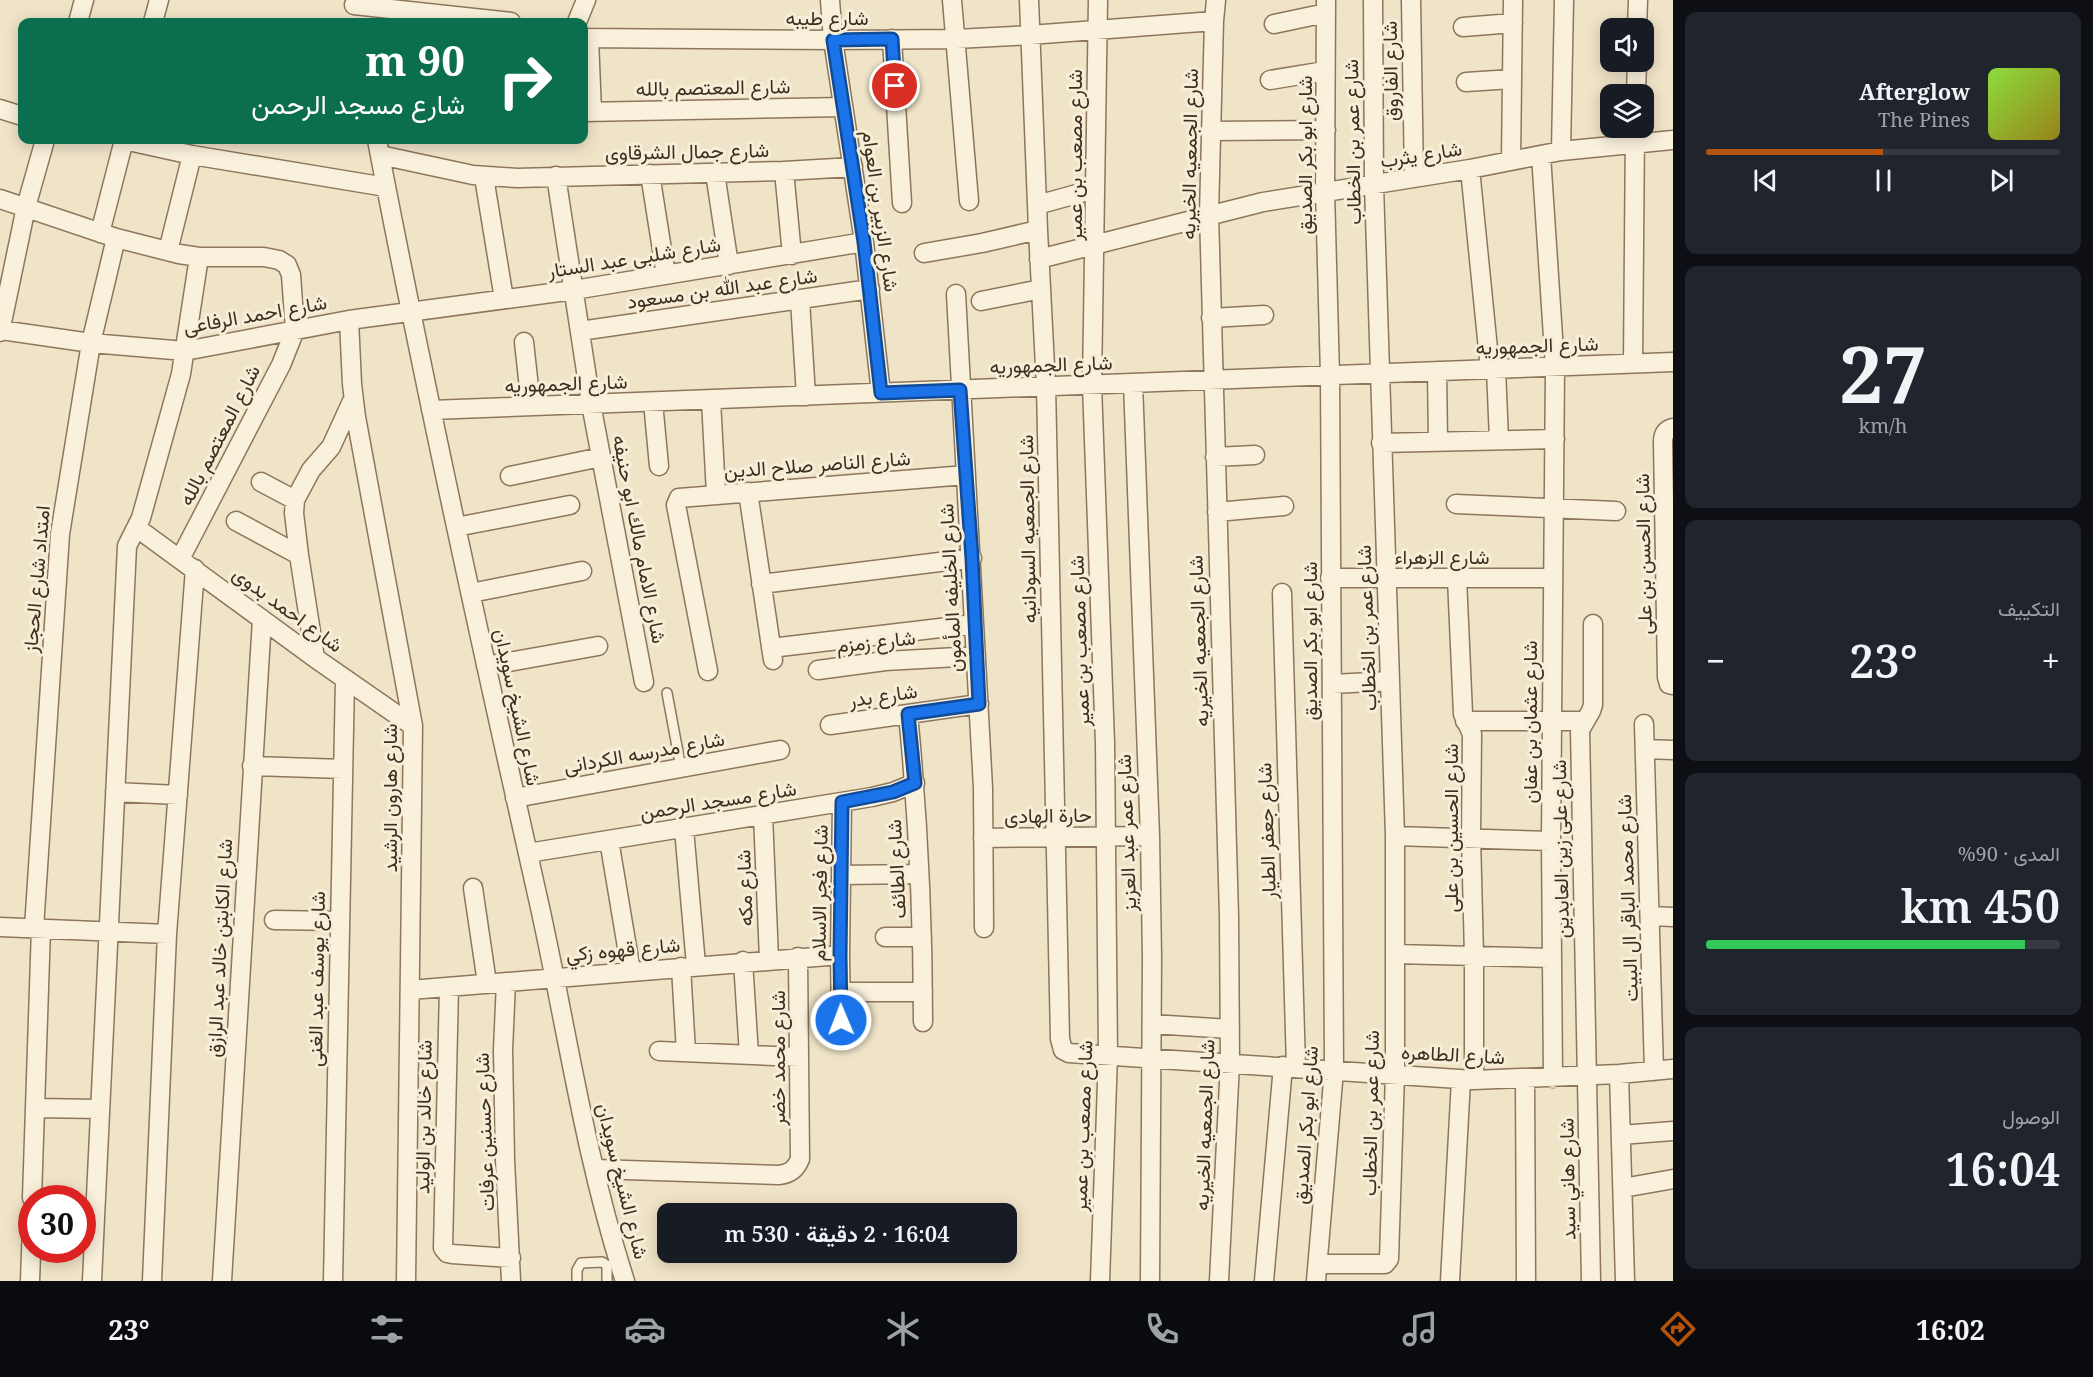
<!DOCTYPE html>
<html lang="ar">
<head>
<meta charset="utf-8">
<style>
	:root { --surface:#171b24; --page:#20242c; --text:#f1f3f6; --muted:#9ea1a6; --line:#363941; --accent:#b45309 }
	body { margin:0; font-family:"Noto Serif",Vazirmatn,serif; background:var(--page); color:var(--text); direction:rtl; height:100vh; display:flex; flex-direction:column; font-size:22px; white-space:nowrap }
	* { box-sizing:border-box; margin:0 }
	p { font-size:20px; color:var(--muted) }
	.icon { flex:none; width:33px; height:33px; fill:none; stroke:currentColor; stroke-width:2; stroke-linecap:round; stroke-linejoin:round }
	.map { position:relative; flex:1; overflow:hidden; direction:ltr }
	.details { display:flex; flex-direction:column; gap:12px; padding:12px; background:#0d0f14; width:420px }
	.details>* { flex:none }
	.banner { position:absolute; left:18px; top:18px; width:570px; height:126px; border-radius:12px; box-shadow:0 3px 15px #0003; direction:rtl; background:#0b6e4f; color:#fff; overflow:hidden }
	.fabs { position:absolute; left:1600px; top:18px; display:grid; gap:12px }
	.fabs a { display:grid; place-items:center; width:54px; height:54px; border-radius:12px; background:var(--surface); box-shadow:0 3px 15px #0003; font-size:30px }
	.speed { position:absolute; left:18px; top:1185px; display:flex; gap:12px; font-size:30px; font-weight:700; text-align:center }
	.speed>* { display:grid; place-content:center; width:78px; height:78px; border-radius:50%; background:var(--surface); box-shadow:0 3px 15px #0003; line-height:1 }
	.speed .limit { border:9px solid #d22; background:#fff; color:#111 }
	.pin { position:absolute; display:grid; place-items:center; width:51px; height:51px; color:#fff; margin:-26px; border:3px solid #fff; border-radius:50%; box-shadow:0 2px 6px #0007 }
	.me { position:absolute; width:66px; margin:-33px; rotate:359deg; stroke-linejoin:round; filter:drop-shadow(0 0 4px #0008) }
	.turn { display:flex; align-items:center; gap:21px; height:126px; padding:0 24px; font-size:27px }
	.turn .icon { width:78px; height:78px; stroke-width:2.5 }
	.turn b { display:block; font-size:42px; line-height:51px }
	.big { font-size:45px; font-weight:600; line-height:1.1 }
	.details .tile { flex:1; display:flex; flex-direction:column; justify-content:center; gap:9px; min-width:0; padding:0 21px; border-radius:12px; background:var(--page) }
	.details .dial { align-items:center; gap:0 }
	.dial b { font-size:78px; line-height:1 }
	.song { display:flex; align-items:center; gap:18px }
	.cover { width:72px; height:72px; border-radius:9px; background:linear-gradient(135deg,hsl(90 70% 55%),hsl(50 70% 35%)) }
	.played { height:6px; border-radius:3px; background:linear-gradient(90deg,var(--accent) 50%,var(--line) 50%) }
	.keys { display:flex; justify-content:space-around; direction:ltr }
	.heat { display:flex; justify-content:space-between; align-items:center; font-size:33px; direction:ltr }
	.charge { height:9px; border-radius:4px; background:linear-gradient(90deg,#34c759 90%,var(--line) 0) }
	.trip { position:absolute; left:657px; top:1203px; width:360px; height:60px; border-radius:12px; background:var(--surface); box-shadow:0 3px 15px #0003; font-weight:600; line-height:60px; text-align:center; direction:rtl }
	.tab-bar { display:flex; height:96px; justify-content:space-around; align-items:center; background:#090b0e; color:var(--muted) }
	.tab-bar .icon { width:42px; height:42px }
	.tab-bar .active { color:var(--accent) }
	.tab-bar b { font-size:27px; color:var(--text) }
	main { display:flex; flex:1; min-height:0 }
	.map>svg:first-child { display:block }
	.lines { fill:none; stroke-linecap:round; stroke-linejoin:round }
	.service-casing { stroke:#8d765c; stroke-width:12 }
	.minor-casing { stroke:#8d765c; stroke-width:21 }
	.service { stroke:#faf1dc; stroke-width:9 }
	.minor { stroke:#faf1dc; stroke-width:18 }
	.route-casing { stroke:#114b97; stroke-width:15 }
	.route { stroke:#1a73e8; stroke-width:10 }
	.labels { text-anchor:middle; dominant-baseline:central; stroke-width:6; stroke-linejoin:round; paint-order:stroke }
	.street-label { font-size:20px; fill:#3d2e20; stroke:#f7eed8 }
</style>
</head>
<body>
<main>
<section class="details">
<div class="tile">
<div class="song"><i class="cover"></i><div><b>Afterglow</b><p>The Pines</p></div></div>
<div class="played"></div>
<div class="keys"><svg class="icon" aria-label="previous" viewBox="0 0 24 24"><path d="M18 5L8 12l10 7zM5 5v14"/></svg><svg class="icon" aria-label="pause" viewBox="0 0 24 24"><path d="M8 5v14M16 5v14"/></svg><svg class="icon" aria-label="next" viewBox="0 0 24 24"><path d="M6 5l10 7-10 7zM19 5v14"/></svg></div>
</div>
<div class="tile dial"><b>27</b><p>km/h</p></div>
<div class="tile"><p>التكييف</p>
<div class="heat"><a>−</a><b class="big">23°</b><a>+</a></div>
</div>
<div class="tile"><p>المدى · 90%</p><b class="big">450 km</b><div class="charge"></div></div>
<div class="tile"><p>الوصول</p><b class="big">16:04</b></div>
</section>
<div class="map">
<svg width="1673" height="1281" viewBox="0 0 1673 1281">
	<rect width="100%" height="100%" fill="#f0e4c8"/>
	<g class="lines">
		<!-- service casing -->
		<g class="service-casing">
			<path id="service" d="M667,693L681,768
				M577,1281V1270L581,1263L602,1262L607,1265V1281"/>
		</g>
		<!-- minor casing -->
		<g class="minor-casing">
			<path id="minor" d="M830,0L833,40L864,242L881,393
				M952,0L969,201
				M1029,0L1038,230L1046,386L1060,1039L1063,1050L1069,1053L1474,1080L1619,1074L1673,1069
				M1098,0L1092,385L1105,743L1108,1055L1100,1281
				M1216,0L1214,21L1209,214L1229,916L1230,1063L1219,1281
				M1411,0L1414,178
				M354,5L511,22
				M78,22L84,0
				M153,22L159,0
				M577,22L586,0
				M1274,24L1326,13
				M1463,27L1513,23
				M1637,28L1638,0
				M584,38L833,40L956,39L1030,35L1214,21
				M589,39L592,112
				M892,39L902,203
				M1270,80L1325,71
				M1466,82L1512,79
				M1636,94L1637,62
				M0,109L22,116
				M584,112L843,107
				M1211,131L1326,130
				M124,140L192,155L386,187
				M377,140C426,395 482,649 539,903C567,1029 585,1158 625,1281
				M1561,151L1564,0
				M380,155L473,175L517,178L784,171L853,167
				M1541,155L1555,367L1551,841L1553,1078
				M1511,161L1513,0
				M1470,169L1490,369
				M784,171L792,255
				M715,173L729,265
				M650,174L666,275
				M556,176L591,404L644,682
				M484,177L504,299
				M0,199L116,238L179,254L199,257H264L279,260L287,265L291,275L295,330L281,365L180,559
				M1037,205L1095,189
				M100,233L124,140
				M168,251L192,155
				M924,253L982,243L1038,230
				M1039,259L1263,202L1470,169L1561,151L1673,140
				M956,294L983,788L984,928
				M800,300L806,396
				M981,301L1041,289
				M1211,318L1264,315
				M349,320L352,384L356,417L413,726L406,1281
				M0,330L91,343L185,351L349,320L574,290L864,242
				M580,331L870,289
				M0,332L26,207L45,140
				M524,342L531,406
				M1633,363L1635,128
				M1496,369L1499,440
				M1437,371L1438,441
				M1133,383L1150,836L1152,958L1150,1281
				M711,400L716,494
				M653,402L659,466
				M431,410L1673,362
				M1673,428C1665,430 1663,435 1663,442L1667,677L1669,684L1673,685
				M1381,443L1555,439
				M1215,457L1255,455
				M510,476L601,457
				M261,482L295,500
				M748,492L773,660
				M1456,504L1616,511
				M1217,512L1284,506
				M236,521L299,555
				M456,527L570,505
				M137,528L315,658L413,726
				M1330,578H1553
				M1457,578L1463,714L1472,734L1471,837L1474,956V1080
				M761,584L972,558
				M471,593L582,571
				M1282,593L1296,1067
				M771,648L974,624
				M315,658L299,555L294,513L295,500L311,470L331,447L353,399
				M486,666L598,646
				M818,670L885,661L976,656
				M708,671L676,505L679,498L966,475
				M1332,684L1390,681
				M908,714C918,817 923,919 923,1022
				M1465,721H1584
				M1644,724L1654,1071
				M830,725L979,704
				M1645,749L1673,750
				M252,766L343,769
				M115,792L178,795
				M515,798L780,750
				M763,815L769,959
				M684,829L696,965
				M1395,836L1551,841
				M983,838L1150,836
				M609,840L631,971
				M528,853L872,797L893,792L915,783
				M841,875L919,874
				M473,888L487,983
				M1651,916L1673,917
				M274,920L340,921
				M0,927L167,934
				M34,928L60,534L91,343L116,238
				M885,937H922
				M1395,954L1551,958
				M743,961L749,1055
				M681,967L686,1052
				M506,982L503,1050L505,1160L511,1281
				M449,987L443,1248L447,1253L452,1254L511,1258
				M410,990L840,955
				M840,992H923
				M841,1020L840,955L842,802
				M1152,1024L1230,1029
				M659,1051L799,1057
				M1619,1074L1625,1281
				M1525,1079L1526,1281
				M35,1108L100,1109
				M1621,1135L1673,1131
				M595,1169L779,1175C790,1174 796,1169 800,1159L798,957
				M1623,1188L1673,1179
				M32,1198L41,928
				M1318,1264H1385L1389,1259L1395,1074V836L1374,185L1373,0
				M30,1281L32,1225
				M92,1281L127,546L141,518L181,374L199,257
				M152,1281L167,934L195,569
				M222,1281L262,619
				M333,1281L345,679
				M1264,1281L1283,1066
				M1316,1281L1334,1070L1330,375L1325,191L1326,0
				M1450,1281L1461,1080
				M1591,1281L1580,730L1591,711L1593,705V624"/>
		</g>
		<!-- service -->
		<use href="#service" class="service"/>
		<!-- minor -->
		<use href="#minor" class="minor"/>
	</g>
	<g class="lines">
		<!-- route casing -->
		<g class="route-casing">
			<path id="route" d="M841,1020L840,955L842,802L893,792L915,783L908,714L979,704L972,558L960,390L881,393L864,242L833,40L892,39L895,86"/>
		</g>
		<!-- route -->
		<use href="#route" class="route"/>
	</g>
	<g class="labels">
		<!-- street labels -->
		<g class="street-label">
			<text x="827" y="17">شارع طيبه</text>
			<text transform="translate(1390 71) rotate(-91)">شارع الفاروق</text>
			<text transform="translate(713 87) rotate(-1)">شارع المعتصم بالله</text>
			<text transform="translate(1352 142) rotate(-91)">شارع عمر بن الخطاب</text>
			<text transform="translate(687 151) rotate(-1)">شارع جمال الشرقاوى</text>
			<text transform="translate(1189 154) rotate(-89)">شارع الجمعيه الخيريه</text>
			<text transform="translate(1421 154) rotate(-9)">شارع يثرب</text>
			<text transform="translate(1074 155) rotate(-90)">شارع مصعب بن عمير</text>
			<text transform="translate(1304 155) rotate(-90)">شارع ابو بكر الصديق</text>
			<text transform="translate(881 211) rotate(82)">شارع الزبير بن العوام</text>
			<text transform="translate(634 257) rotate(-9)">شارع شلبى عبد الستار</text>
			<text transform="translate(722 288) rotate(-8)">شارع عبد الله بن مسعود</text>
			<text transform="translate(255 314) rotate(-10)">شارع احمد الرفاعى</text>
			<text transform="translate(1537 345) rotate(-2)">شارع الجمهوريه</text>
			<text transform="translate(1051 364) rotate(-2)">شارع الجمهوريه</text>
			<text transform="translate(566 383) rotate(-2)">شارع الجمهوريه</text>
			<text transform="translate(219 435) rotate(-63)">شارع المعتصم بالله</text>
			<text transform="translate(817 464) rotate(-4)">شارع الناصر صلاح الدين</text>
			<text transform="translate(1027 529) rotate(-91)">شارع الجمعيه السودانيه</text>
			<text transform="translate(640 539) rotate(79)">شارع الامام مالك ابو حنيفه</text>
			<text transform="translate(1643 554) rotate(-91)">شارع الحسن بن على</text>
			<text x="1442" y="556">شارع الزهراء</text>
			<text transform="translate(36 579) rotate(-85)">امتداد شارع الحجاز</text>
			<text transform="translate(950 588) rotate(-93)">شارع الخليفه المأمون</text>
			<text transform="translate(288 609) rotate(36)">شارع احمد بدوى</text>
			<text transform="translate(1366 628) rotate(-92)">شارع عمر بن الخطاب</text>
			<text transform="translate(876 641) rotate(-6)">شارع زمزم</text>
			<text transform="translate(1079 641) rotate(-92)">شارع مصعب بن عمير</text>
			<text transform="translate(1198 641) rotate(-92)">شارع الجمعيه الخيريه</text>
			<text transform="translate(1309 641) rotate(-90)">شارع ابو بكر الصديق</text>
			<text transform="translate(883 695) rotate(-8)">شارع بدر</text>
			<text transform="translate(518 707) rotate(78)">شارع الشيخ سويدان</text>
			<text transform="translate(1529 722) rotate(-90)">شارع عثمان بن عفان</text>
			<text transform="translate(644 752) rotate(-10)">شارع مدرسه الكردانى</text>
			<text transform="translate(389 798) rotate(-90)">شارع هارون الرشيد</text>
			<text transform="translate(718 800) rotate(-9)">شارع مسجد الرحمن</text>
			<text transform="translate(1048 815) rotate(-1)">حارة الهادى</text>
			<text transform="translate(1450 828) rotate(-90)">شارع الحسين بن على</text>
			<text transform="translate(1266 831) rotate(-92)">شارع جعفر الطيار</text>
			<text transform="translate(1126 833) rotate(-92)">شارع عمر عبد العزيز</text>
			<text transform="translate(1560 849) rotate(-91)">شارع على زين العابدين</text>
			<text transform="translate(896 869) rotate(-93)">شارع الطائف</text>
			<text transform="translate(744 888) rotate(-92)">شارع مكه</text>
			<text transform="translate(819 893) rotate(-89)">شارع فجر الاسلام</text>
			<text transform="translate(1627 898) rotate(-92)">شارع محمد الباقر ال البيت</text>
			<text transform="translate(219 948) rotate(-87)">شارع الكابتن خالد عبد الرازق</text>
			<text transform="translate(623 949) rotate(-5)">شارع قهوه زكي</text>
			<text transform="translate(316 979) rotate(-89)">شارع يوسف عبد الغنى</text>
			<text transform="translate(1453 1054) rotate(3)">شارع الطاهره</text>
			<text transform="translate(777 1058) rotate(-90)">شارع محمد خضر</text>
			<text transform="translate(1370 1113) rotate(-89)">شارع عمر بن الخطاب</text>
			<text transform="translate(423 1117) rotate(-89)">شارع خالد بن الوليد</text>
			<text transform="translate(1204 1125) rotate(-88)">شارع الجمعيه الخيريه</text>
			<text transform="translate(1305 1125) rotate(-86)">شارع ابو بكر الصديق</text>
			<text transform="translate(1082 1126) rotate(-88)">شارع مصعب بن عمير</text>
			<text transform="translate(484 1132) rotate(-92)">شارع حسنين عرفات</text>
			<text transform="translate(1567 1179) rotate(-91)">شارع هاني سيد</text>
			<text transform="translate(623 1181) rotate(76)">شارع الشيخ سويدان</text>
		</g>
	</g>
</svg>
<div class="fabs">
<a><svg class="icon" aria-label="sound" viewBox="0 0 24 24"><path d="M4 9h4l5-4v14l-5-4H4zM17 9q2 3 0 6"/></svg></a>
<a><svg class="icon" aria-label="layers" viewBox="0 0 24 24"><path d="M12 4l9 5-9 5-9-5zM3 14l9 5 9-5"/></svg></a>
</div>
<div class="speed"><div class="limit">30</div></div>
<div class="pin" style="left:895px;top:86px;background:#d93025"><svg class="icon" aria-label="arrive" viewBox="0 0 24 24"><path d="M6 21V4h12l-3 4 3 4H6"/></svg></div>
<svg class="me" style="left:841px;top:1020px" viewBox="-20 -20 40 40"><circle r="17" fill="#1a73e8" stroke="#fff" stroke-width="3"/><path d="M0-11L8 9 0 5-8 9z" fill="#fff"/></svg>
<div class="trip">16:04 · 2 دقيقة · 530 m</div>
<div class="banner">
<div class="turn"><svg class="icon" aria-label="right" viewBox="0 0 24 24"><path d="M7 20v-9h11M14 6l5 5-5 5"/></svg><div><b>90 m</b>شارع مسجد الرحمن</div></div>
</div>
</div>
</main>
<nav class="tab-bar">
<b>16:02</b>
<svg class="icon active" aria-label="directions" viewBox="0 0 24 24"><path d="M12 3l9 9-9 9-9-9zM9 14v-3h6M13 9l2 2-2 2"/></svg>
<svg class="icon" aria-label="music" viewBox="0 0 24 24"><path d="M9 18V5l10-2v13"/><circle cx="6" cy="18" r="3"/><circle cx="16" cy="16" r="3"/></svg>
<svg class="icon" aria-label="phone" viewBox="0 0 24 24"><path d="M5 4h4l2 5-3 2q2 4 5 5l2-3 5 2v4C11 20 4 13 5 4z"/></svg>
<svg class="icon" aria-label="climate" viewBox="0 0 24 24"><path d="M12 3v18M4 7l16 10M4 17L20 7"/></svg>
<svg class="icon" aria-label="car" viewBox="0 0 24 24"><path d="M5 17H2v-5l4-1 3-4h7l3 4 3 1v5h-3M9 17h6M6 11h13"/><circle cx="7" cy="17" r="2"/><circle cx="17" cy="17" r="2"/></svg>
<svg class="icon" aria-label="filters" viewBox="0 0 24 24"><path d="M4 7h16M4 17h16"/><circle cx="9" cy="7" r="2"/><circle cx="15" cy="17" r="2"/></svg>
<b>23°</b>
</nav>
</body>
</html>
